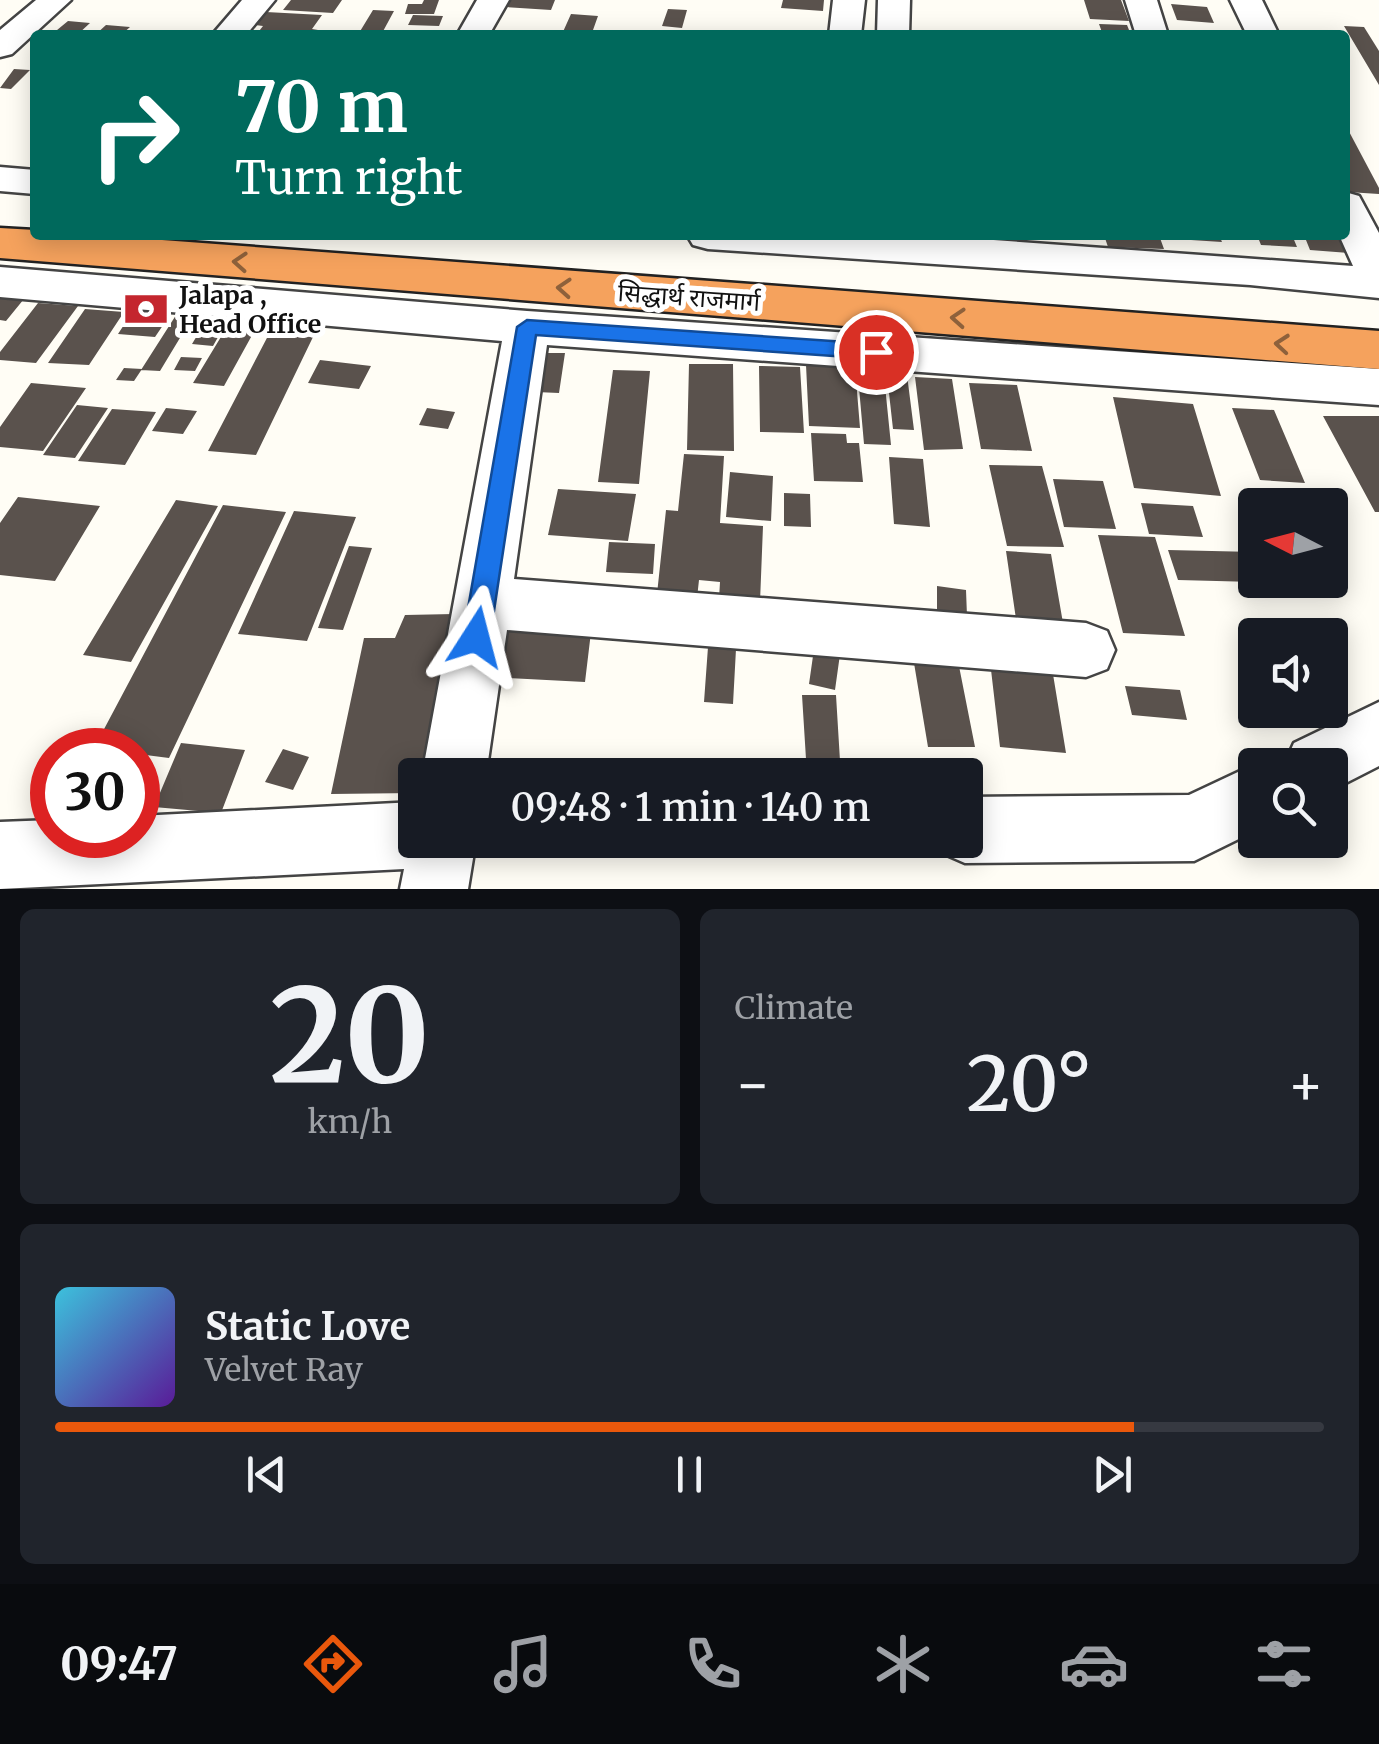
<!DOCTYPE html>
<html lang="en">
<head>
<meta charset="utf-8">
<style>
	:root { --surface:#171b24; --page:#20242c; --text:#f1f3f6; --muted:#9ea1a6; --line:#363941; --accent:#ea580c }
	body { margin:0; font-family:Merriweather,"Noto Sans Devanagari",serif; background:var(--page); color:var(--text); height:100vh; display:flex; flex-direction:column; font-size:38px; white-space:nowrap }
	* { box-sizing:border-box; margin:0 }
	p { font-size:32px; color:var(--muted) }
	.icon { flex:none; width:55px; height:55px; fill:none; stroke:currentColor; stroke-width:2; stroke-linecap:round; stroke-linejoin:round }
	.map { position:relative; height:889px; overflow:hidden }
	.side { display:flex; flex-direction:column; gap:20px; padding:20px; background:#0d0f14; flex:1 }
	.side>* { flex:none }
	.top-card { position:absolute; left:30px; top:30px; width:1320px; height:210px; border-radius:10px; box-shadow:0 5px 25px #0003; background:#00695c; color:#fff; overflow:hidden }
	.needle { width:65px; rotate:276deg }
	.tools { position:absolute; left:1238px; top:488px; display:grid; gap:20px }
	.tools a { display:grid; place-items:center; width:110px; height:110px; border-radius:10px; background:var(--surface); box-shadow:0 5px 25px #0003; font-size:50px }
	.speed { position:absolute; left:30px; top:728px; display:flex; gap:20px; font-size:50px; font-weight:700; text-align:center }
	.speed>* { display:grid; place-content:center; width:130px; height:130px; border-radius:50%; background:var(--surface); box-shadow:0 5px 25px #0003; line-height:1 }
	.speed .limit { border:15px solid #d22; background:#fff; color:#111 }
	.pin { position:absolute; display:grid; place-items:center; width:85px; height:85px; color:#fff; margin:-42px; border:5px solid #fff; border-radius:50%; box-shadow:0 2px 10px #0007 }
	.me { position:absolute; width:110px; margin:-55px; rotate:9deg; stroke-linejoin:round; filter:drop-shadow(0 0 8px #0008) }
	.turn { display:flex; align-items:center; gap:35px; height:210px; padding:0 40px; font-size:45px }
	.turn .icon { width:130px; height:130px; stroke-width:2.5 }
	.turn b { display:block; font-size:70px; line-height:85px }
	.big { font-size:75px; font-weight:600; line-height:1.1 }
	.side .widget { flex:1; display:flex; flex-direction:column; justify-content:center; gap:15px; min-width:0; padding:0 35px; border-radius:15px; background:var(--page) }
	.side .dial { align-items:center; gap:0 }
	.dial b { font-size:130px; line-height:1 }
	.song { display:flex; align-items:center; gap:30px }
	.cover { width:120px; height:120px; border-radius:15px; background:linear-gradient(135deg,hsl(190 70% 55%),hsl(270 70% 35%)) }
	.played { height:10px; border-radius:5px; background:linear-gradient(90deg,var(--accent) 85%,var(--line) 85%) }
	.keys { display:flex; justify-content:space-around; direction:ltr }
	.heat { display:flex; justify-content:space-between; align-items:center; font-size:55px; direction:ltr }
	.side .tiles { flex:1; display:grid; gap:20px; grid-template-columns:1fr 1fr }
	.widget:last-child { grid-column:span 2 }
	.trip { position:absolute; left:398px; top:758px; width:585px; height:100px; border-radius:10px; background:var(--surface); box-shadow:0 5px 25px #0003; font-weight:600; line-height:100px; text-align:center }
	.tabs { display:flex; height:160px; justify-content:space-around; align-items:center; background:#090b0e; color:var(--muted) }
	.tabs .icon { width:70px; height:70px }
	.tabs .active { color:var(--accent) }
	.tabs b { font-size:45px; color:var(--text) }
	.map>svg:first-child { display:block }
	.building { fill:#5a524d }
	.lines { fill:none; stroke-linecap:round; stroke-linejoin:round }
	.minor-casing { stroke:#444; stroke-width:5 }
	.highway-casing { stroke:#222; stroke-width:5 }
	.minor { fill:#fff; fill-rule:evenodd }
	.highway { fill:#f5a25d; fill-rule:evenodd }
	.oneway { stroke:#8e613b }
	.route { fill:#1a73e8; stroke:#114b97; stroke-width:2.5 }
	.labels { text-anchor:middle; dominant-baseline:central; stroke-width:10; stroke-linejoin:round; paint-order:stroke }
	.poi-label { font-size:25px; font-weight:bold; fill:#111; stroke:#fff; text-anchor:start }
	.street-label { font-size:25px; fill:#111; stroke:#fff }
</style>
</head>
<body>
<div class="map">
<svg width="1379" height="889" viewBox="0 0 1379 889">
	<rect width="100%" height="100%" fill="#fffdf5"/>
	<!-- building -->
	<path class="building" d="M291,0H342L333,13L283,10Z
		M424,0H439L434,14H405L408,4H422Z
		M510,0H555L551,10L506,7Z
		M783,0H824L823,11L781,8Z
		M1084,0H1121L1129,21L1090,19Z
		M1171,4L1207,7L1214,23L1177,20Z
		M668,9L687,10L682,28L662,26Z
		M373,10L394,11L381,35L359,33Z
		M266,12L322,15L312,29L318,30L314,35H256L263,26L255,25Z
		M571,14L598,16L593,30L562,34Z
		M413,15L443,16L439,26L408,25Z
		M68,21L90,23L77,35H51Z
		M1099,24L1127,25L1131,35H1103Z
		M106,25L130,27L121,35H95Z
		M1344,26L1364,27L1379,51V85Z
		M14,69L30,70L11,89L0,88Z
		M1345,124L1379,188V194L1348,192L1345,186Z
		M1104,235H1219L1222,242L1160,238L1164,249L1108,247Z
		M1257,235H1292L1297,247L1261,245Z
		M1304,235H1340L1349,253L1310,250Z
		M0,290L28,294L6,321L0,320Z
		M38,303L78,306L36,363L0,360V352Z
		M135,308L172,312L155,337L118,334Z
		M85,309L124,312L89,365L48,363Z
		M178,312L195,313L160,371L141,370Z
		M210,314L230,316L213,346L192,344Z
		M233,317L261,319L224,386L193,383Z
		M269,334L313,337L256,455L208,451Z
		M543,353H565L559,393L536,392Z
		M181,357L202,358L195,371L174,370Z
		M320,360L371,366L359,389L308,383Z
		M689,364H733L734,451L687,450Z
		M806,365L855,367L860,428L809,426Z
		M857,365L883,366L891,445L864,444Z
		M759,366L800,367L804,433L760,432Z
		M886,366L906,367L914,430L893,429Z
		M124,368L142,369L134,381L116,380Z
		M613,370L650,371L639,484L598,482Z
		M915,377L952,379L963,449L924,450Z
		M31,383L86,388L43,451L0,447V427Z
		M969,383L1017,385L1032,451L981,449Z
		M1113,397L1193,404L1221,496L1134,488Z
		M77,405L108,408L75,458L43,455Z
		M166,408L197,411L183,434L152,431Z
		M427,408L455,412L448,429L419,425Z
		M1232,408L1274,410L1305,483L1260,480Z
		M112,409L156,412L125,465L78,461Z
		M1323,416H1379V512H1375Z
		M811,433L846,434L847,443H859L863,482L814,481Z
		M684,454L724,456L720,523L763,526L760,602L719,599L720,582L699,580L697,598L657,594L666,510L678,511Z
		M889,457L923,459L930,527L894,524Z
		M989,465L1042,466L1064,547L1007,546Z
		M730,472L773,476L771,521L726,517Z
		M1053,479L1103,481L1116,529L1064,527Z
		M558,489L636,494L628,541L548,535Z
		M784,493L810,494L811,527L784,526Z
		M18,497L100,506L55,581L0,575V523Z
		M176,500L218,506L131,662L83,655Z
		M1141,503L1193,506L1203,537L1149,534Z
		M223,505L286,512L169,758L138,754V750L94,748Z
		M294,511L356,517L307,641L238,634Z
		M1098,535L1155,537L1185,636L1123,633Z
		M609,542L655,544L653,574L606,572Z
		M349,546L372,548L343,630L318,628Z
		M1168,550L1255,552V582L1178,580Z
		M1006,551L1051,554L1063,623L1016,619Z
		M937,586L966,590L967,616L937,611Z
		M454,614L429,775H415V793L331,794L364,638H395L405,615Z
		M499,627L591,632L585,682L489,677Z
		M815,642L841,647L835,690L809,684Z
		M988,644L1049,650L1066,753L1000,747Z
		M708,647L736,649L733,704L704,702Z
		M957,656L975,747H928L913,657Z
		M1125,686L1180,690L1187,720L1132,715Z
		M802,695H836L840,761L806,759Z
		M181,743L245,750L221,813L154,807Z
		M283,749L309,757L293,790L265,782Z"/>
	<g class="lines">
		<!-- minor casing -->
		<g class="minor-casing">
			<path id="minor" d="M36,0H71L12,54L0,57V30Z
				M242,0H275L246,35H212Z
				M477,0H509L489,35H457Z
				M833,0H865L861,35H829Z
				M878,0H910L909,35H877Z
				M1125,0H1157L1168,35H1136Z
				M1230,0H1262L1279,35H1247Z
				M0,167L35,170V194L0,191Z
				M1345,192L1359,196L1379,233V298L1250,285L708,249L693,245L687,235H924L1353,266L1339,235H1345Z
				M0,267L527,311L1379,369V405L547,345L514,579L1086,623L1107,631L1115,650L1107,669L1086,677L507,630L486,775H422L502,341L0,297Z
				M1379,702V766L1330,791V765H1284L1294,743Z
				M1255,764V831L1194,861L965,863L942,853L936,840H965V797L1189,795Z
				M415,802V840H476L468,889H400L404,869L0,889V822L52,820V835H138V816Z"/>
		</g>
		<!-- highway casing -->
		<g class="highway-casing">
			<path id="highway" d="M0,228L35,230V235H95L1379,331V369L0,258Z"/>
		</g>
		<!-- minor -->
		<use href="#minor" class="minor"/>
		<!-- highway -->
		<use href="#highway" class="highway"/>
	</g>
	<!-- one-way arrows -->
	<defs><path id="oneway-chevron" d="M-2-3.5L2.5 0L-2 3.5" fill="none" stroke-width="1.6" stroke-linecap="round" stroke-linejoin="round" transform="scale(2.5)"/></defs>
	<g class="oneway">
		<use href="#oneway-chevron" transform="translate(240 262) rotate(-176)"/>
		<use href="#oneway-chevron" transform="translate(564 288) rotate(-176)"/>
		<use href="#oneway-chevron" transform="translate(958 318) rotate(-176)"/>
		<use href="#oneway-chevron" transform="translate(1282 344) rotate(-175)"/>
	</g>
	<!-- route -->
	<path class="route" d="M527,320L876,344L886,352L876,359L536,335L490,637L486,645L476,649L467,645L463,637L517,327Z"/>
	<!-- icons -->
	<defs>
		<g id="bank-bare" transform="scale(3.45)"><path d="M-6-4H6V4H-6ZM0-2.3a2.3 2.3 0 1 0 0 4.6a2.3 2.3 0 1 0 0-4.6Z" fill="#c4262e" stroke="#fff" stroke-width="2.5" paint-order="stroke"/></g>
	</defs>
	<g fill-rule="evenodd">
		<use href="#bank-bare" x="146" y="309"/>
	</g>
	<g class="labels">
		<!-- poi labels -->
		<g class="poi-label">
			<text x="179" y="295">Jalapa ,<tspan x="179" dy="29">Head Office</tspan></text>
		</g>
		<!-- street labels -->
		<g class="street-label">
			<text transform="translate(689 297) rotate(4)">सिद्धार्थ राजमार्ग</text>
		</g>
	</g>
</svg>
<div class="tools">
<a><svg class="needle" viewBox="-14 -14 28 28"><path d="M0-13l5 13h-10z" fill="#e53935"/><path d="M0 13l5-13h-10z" fill="#9ea1a6"/></svg></a>
<a><svg class="icon" aria-label="sound" viewBox="0 0 24 24"><path d="M4 9h4l5-4v14l-5-4H4zM17 9q2 3 0 6"/></svg></a>
<a><svg class="icon" aria-label="search" viewBox="0 0 24 24"><circle cx="10" cy="10" r="6"/><path d="M15 15l6 6"/></svg></a>
</div>
<div class="speed"><div class="limit">30</div></div>
<div class="pin" style="left:876px;top:352px;background:#d93025"><svg class="icon" aria-label="arrive" viewBox="0 0 24 24"><path d="M6 21V4h12l-3 4 3 4H6"/></svg></div>
<svg class="me" style="left:476px;top:637px" viewBox="-20 -20 40 40"><path d="M0-17L14 15 0 8-14 15z" fill="#1a73e8" stroke="#fff" stroke-width="4"/></svg>
<div class="trip">09:48 · 1 min · 140 m</div>
<div class="top-card">
<div class="turn"><svg class="icon" aria-label="right" viewBox="0 0 24 24"><path d="M7 20v-9h11M14 6l5 5-5 5"/></svg><div><b>70 m</b>Turn right</div></div>
</div>
</div>
<section class="side">
<div class="tiles">
<div class="widget dial"><b>20</b><p>km/h</p></div>
<div class="widget"><p>Climate</p>
<div class="heat"><a>−</a><b class="big">20°</b><a>+</a></div>
</div>
<div class="widget">
<div class="song"><i class="cover"></i><div><b>Static Love</b><p>Velvet Ray</p></div></div>
<div class="played"></div>
<div class="keys"><svg class="icon" aria-label="previous" viewBox="0 0 24 24"><path d="M18 5L8 12l10 7zM5 5v14"/></svg><svg class="icon" aria-label="pause" viewBox="0 0 24 24"><path d="M8 5v14M16 5v14"/></svg><svg class="icon" aria-label="next" viewBox="0 0 24 24"><path d="M6 5l10 7-10 7zM19 5v14"/></svg></div>
</div>
</div>
</section>
<nav class="tabs">
<b>09:47</b>
<svg class="icon active" aria-label="directions" viewBox="0 0 24 24"><path d="M12 3l9 9-9 9-9-9zM9 14v-3h6M13 9l2 2-2 2"/></svg>
<svg class="icon" aria-label="music" viewBox="0 0 24 24"><path d="M9 18V5l10-2v13"/><circle cx="6" cy="18" r="3"/><circle cx="16" cy="16" r="3"/></svg>
<svg class="icon" aria-label="phone" viewBox="0 0 24 24"><path d="M5 4h4l2 5-3 2q2 4 5 5l2-3 5 2v4C11 20 4 13 5 4z"/></svg>
<svg class="icon" aria-label="climate" viewBox="0 0 24 24"><path d="M12 3v18M4 7l16 10M4 17L20 7"/></svg>
<svg class="icon" aria-label="car" viewBox="0 0 24 24"><path d="M5 17H2v-5l4-1 3-4h7l3 4 3 1v5h-3M9 17h6M6 11h13"/><circle cx="7" cy="17" r="2"/><circle cx="17" cy="17" r="2"/></svg>
<svg class="icon" aria-label="filters" viewBox="0 0 24 24"><path d="M4 7h16M4 17h16"/><circle cx="9" cy="7" r="2"/><circle cx="15" cy="17" r="2"/></svg>
</nav>
</body>
</html>
